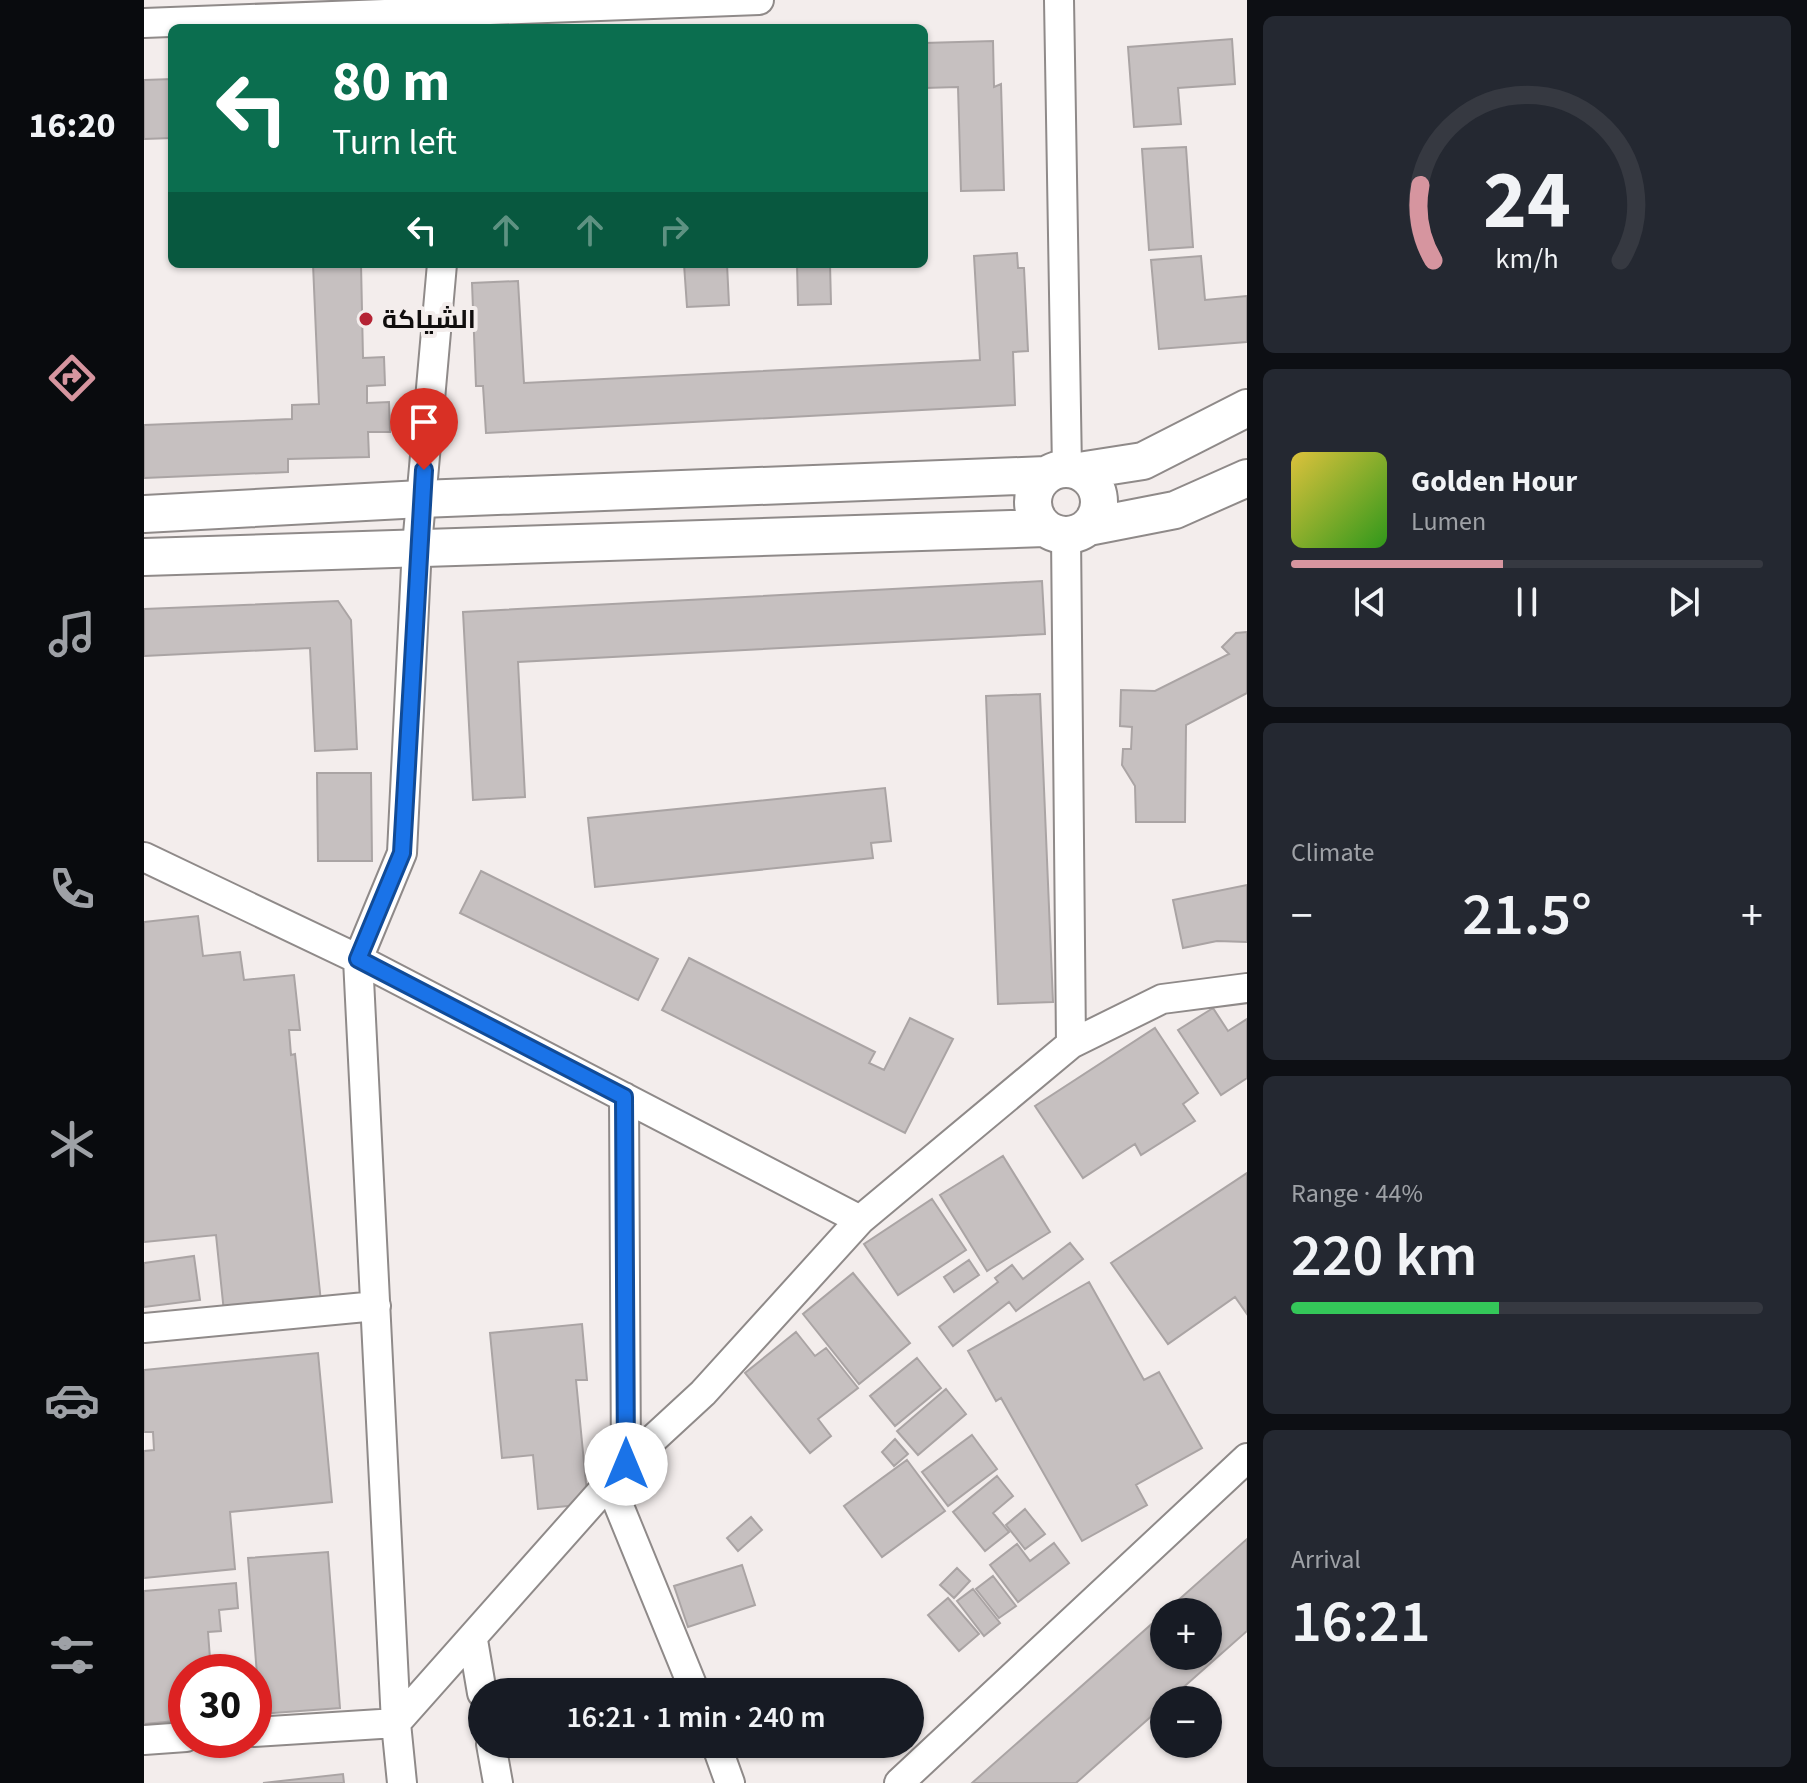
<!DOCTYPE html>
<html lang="en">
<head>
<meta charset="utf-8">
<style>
	:root { --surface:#171b24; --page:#242831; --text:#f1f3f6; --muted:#9ea1a6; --line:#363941; --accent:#d6959f }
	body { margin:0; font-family:"Source Sans 3",Cairo,sans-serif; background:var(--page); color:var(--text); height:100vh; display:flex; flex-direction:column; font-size:30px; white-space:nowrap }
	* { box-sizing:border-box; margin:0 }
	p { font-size:26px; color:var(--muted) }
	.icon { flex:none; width:44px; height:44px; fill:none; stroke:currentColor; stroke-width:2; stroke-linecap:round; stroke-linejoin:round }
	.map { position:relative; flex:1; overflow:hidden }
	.drawer { display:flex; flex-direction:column; gap:16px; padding:16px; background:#0d0f14; width:560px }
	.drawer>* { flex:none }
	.guide { position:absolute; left:24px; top:24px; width:760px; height:244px; border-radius:12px; box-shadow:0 2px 6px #0004; background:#0b6e4f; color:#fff; overflow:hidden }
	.tools { position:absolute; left:1006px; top:1598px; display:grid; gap:16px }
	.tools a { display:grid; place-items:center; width:72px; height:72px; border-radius:50%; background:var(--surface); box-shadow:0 2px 6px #0004; font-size:40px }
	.speed { position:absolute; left:24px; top:1654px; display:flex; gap:16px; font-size:40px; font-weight:700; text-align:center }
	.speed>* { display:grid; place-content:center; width:104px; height:104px; border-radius:50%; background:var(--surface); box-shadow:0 2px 6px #0004; line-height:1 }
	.speed .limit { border:12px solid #d22; background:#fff; color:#111 }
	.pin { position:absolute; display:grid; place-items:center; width:68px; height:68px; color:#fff; margin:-82px -34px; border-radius:50% 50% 50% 0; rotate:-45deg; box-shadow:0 0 8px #0007 }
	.pin .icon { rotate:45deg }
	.me { position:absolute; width:88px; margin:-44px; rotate:0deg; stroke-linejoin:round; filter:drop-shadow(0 0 6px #0008) }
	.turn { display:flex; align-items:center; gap:28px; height:168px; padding:0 32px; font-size:36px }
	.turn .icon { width:104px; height:104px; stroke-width:2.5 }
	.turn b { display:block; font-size:56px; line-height:68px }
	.lanes { display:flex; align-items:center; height:76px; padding:0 32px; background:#0003; justify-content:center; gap:40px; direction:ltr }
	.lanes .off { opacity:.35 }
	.big { font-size:60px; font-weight:600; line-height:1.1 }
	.drawer .tile { flex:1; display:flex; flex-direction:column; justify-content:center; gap:12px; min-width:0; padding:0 28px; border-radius:12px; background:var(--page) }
	.drawer .dial { align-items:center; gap:0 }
	.dial svg { height:208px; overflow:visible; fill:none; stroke:var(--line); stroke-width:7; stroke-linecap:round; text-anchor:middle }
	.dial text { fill:var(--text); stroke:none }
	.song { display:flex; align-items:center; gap:24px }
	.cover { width:96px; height:96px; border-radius:12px; background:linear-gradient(135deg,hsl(50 70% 55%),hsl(110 70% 35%)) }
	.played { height:8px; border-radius:4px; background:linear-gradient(90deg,var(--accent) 45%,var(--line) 45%) }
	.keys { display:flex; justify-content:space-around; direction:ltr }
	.heat { display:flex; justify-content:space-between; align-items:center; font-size:44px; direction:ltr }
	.charge { height:12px; border-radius:6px; background:linear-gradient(90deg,#34c759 44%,var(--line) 0) }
	.trip { position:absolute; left:324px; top:1678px; width:456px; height:80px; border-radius:40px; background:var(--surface); box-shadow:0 2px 6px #0004; font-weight:600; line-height:80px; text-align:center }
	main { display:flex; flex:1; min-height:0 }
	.tab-bar { display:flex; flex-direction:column; width:144px; justify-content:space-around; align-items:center; background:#090b0e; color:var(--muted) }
	.tab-bar .icon { width:56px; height:56px }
	.tab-bar .on { color:var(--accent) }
	.tab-bar b { font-size:36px; color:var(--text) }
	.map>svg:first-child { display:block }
	.building { fill:#c6c0c0; stroke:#aaa4a4; stroke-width:2 }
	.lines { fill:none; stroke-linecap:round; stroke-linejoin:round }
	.minor-casing { stroke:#8f8a89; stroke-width:32 }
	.tertiary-casing { stroke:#8f8a89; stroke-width:40 }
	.minor { stroke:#fff; stroke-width:28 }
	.tertiary { stroke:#fff; stroke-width:36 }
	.route-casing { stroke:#114b97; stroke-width:20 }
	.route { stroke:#1a73e8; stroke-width:14 }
	.poi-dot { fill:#b52334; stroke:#f3edec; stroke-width:3 }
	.labels { text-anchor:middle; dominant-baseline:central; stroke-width:8; stroke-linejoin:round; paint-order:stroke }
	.poi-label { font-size:26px; font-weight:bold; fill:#100e0e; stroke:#f3edec; text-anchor:start }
</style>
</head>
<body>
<main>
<nav class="tab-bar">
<b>16:20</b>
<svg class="icon on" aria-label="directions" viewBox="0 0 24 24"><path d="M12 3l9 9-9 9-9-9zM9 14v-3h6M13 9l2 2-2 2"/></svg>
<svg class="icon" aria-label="music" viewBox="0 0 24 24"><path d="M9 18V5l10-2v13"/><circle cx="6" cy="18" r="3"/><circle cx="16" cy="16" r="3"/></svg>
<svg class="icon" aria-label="phone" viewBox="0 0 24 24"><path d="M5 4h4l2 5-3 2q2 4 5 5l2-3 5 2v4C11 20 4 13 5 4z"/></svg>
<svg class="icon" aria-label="climate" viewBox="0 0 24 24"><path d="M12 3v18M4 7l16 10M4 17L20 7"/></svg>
<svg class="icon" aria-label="car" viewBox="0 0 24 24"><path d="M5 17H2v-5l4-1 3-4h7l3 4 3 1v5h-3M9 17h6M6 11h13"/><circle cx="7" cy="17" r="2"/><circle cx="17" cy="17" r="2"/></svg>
<svg class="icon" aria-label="filters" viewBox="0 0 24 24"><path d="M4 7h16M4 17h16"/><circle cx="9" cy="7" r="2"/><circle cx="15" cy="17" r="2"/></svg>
</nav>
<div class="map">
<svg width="1103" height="1783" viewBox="0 0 1103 1783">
	<rect width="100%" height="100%" fill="#f3edec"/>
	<!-- building -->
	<path class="building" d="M1088,39L1091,84L1034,88L1037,124L990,127L984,47Z
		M849,41L850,87L857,84L860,190L817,191L814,87L780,88V43Z
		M28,79V138L0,139V80Z
		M1042,147L1049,247L1005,250L998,149Z
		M873,253L874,268H880L884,351L869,352L871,405L342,433L339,386H332L328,283L374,281L380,383L836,360L830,256Z
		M1057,256L1061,300L1103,296V342L1015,349L1007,260Z
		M169,264H217L219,358L240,357L241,385L223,386V403L245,402L246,432H224L225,457L144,459V472L0,478V425L148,419V405L175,404Z
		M540,264H583L585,305L543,307Z
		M653,264H686L687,304L654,305Z
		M898,581L901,634L374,662L381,797L329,800L319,612Z
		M194,601L207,620L213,749L171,751L166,648L0,656V609Z
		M1103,632V693L1042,725L1041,822H992L991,786L978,765L979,749H987L988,727L976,726L977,690L1011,691L1085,654L1078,647L1092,633Z
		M896,694L909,1002L854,1004L842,696Z
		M173,773H227L228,861H174Z
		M741,788L747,841L727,843L729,858L451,887L444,818Z
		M337,871L514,959L494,1000L316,913Z
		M1103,885V942L1073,941L1039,948L1029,900Z
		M54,916L59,956L96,952L100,980L150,975L156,1030H145L147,1055L151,1054L177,1302L80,1312L72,1235L0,1242V922Z
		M545,958L731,1052L725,1063L740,1070L766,1018L809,1039L761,1133L518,1010Z
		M1069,1008L1084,1031L1103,1019V1078L1077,1095L1034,1030Z
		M1011,1028L1054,1093L1039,1104L1051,1121L997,1155L991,1144L939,1178L891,1106Z
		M859,1156L906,1232L843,1271L796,1195Z
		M1103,1173V1314L1091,1297L1024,1344L967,1263Z
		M788,1199L822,1250L754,1295L720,1244Z
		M926,1243L939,1259L872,1311L865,1302L809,1346L795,1327L854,1282L851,1278L868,1265L879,1279Z
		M50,1256L56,1300L0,1307V1263Z
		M825,1260L835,1275L810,1292L800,1277Z
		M709,1273L766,1343L715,1384L659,1314Z
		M945,1282L1000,1380L1015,1372L1058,1448L992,1485L1003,1505L938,1541L857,1398L852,1401L824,1351Z
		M438,1324L443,1380H432L444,1504L394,1509L389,1455L358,1458L346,1333Z
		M652,1332L671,1356L682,1348L714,1388L674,1419L687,1436L666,1453L601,1373Z
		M174,1353L188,1502L86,1512L91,1569L0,1578V1451L10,1450L9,1432H0V1370Z
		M773,1358L797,1388L751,1426L726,1396Z
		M802,1389L822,1414L774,1455L753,1431Z
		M828,1435L853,1469L804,1506L778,1472Z
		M751,1439L764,1454L750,1466L738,1452Z
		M763,1460L801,1511L738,1557L700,1506Z
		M853,1476L869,1496L849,1513L865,1532L841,1551L809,1512Z
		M881,1509L901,1534L881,1549L862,1525Z
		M607,1517L618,1530L594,1551L583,1538Z
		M1103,1539V1631L1025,1700H1020V1705L932,1783H828L1020,1613V1656H1064V1612H1021Z
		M910,1543L925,1563L874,1602L846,1565L873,1544L886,1561Z
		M184,1552L196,1708L116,1714L104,1558Z
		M598,1565L611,1605L544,1627L530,1586Z
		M813,1568L826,1581L810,1598L796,1585Z
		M849,1576L872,1606L855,1618L832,1589Z
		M92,1583L94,1608L75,1610L77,1631L64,1632L67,1672H42V1720L0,1724V1591Z
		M829,1589L856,1623L840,1636L813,1601Z
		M804,1598L835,1634L815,1651L784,1615Z
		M585,1744H613L614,1748L588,1755Z
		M199,1774L200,1783H119Z"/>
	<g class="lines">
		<!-- minor casing -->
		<g class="minor-casing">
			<path id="minor" d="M915,0L923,469
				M0,23L615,0
				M922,535L927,1044
				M0,857L214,959L716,1220
				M480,1097L482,1464
				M0,1328L232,1306
				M466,1484L551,1692
				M329,1640L338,1693
				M110,1732L252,1723L482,1464L559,1393L716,1220L927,1044L1018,999L1103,988
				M0,1740L42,1737
				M347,1744L354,1783
				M572,1744L586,1783
				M258,1783L252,1723L214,959L258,853L273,546L298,264
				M755,1783L1103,1458"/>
		</g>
		<!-- tertiary casing -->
		<g class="tertiary-casing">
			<path id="tertiary" d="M889 502a33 33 0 1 1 66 0a33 33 0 1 1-66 0Z
				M935,471L999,461L1103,408
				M0,514L277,499L902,475
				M944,527L1031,510L1103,478
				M0,557L901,528"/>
		</g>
		<!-- minor -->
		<use href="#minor" class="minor"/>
		<!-- tertiary -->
		<use href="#tertiary" class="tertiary"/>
	</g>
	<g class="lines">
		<!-- route casing -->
		<g class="route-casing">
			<path id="route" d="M280,470L258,853L214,959L480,1097L482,1464"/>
		</g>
		<!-- route -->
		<use href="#route" class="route"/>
	</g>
	<!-- markers -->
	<circle class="poi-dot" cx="222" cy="319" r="8"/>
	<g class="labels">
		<!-- poi labels -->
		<g class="poi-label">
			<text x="238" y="319">الشياكة</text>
		</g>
	</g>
</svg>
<div class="tools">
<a>+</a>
<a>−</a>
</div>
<div class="speed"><div class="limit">30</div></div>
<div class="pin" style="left:280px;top:470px;background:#d93025"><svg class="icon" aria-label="arrive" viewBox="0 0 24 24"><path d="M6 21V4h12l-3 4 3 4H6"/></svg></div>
<svg class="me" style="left:482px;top:1464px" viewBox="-20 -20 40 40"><circle r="19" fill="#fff"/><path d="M0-13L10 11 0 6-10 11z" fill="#1a73e8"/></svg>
<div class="trip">16:21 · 1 min · 240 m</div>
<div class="guide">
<div class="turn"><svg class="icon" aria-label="left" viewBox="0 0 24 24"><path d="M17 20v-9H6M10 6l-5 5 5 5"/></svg><div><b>80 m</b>Turn left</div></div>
<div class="lanes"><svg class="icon" aria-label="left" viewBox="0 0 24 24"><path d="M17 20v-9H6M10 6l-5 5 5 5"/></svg><svg class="icon off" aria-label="ahead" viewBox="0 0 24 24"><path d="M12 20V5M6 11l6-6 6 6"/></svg><svg class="icon off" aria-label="ahead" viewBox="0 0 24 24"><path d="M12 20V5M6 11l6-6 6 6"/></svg><svg class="icon off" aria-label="right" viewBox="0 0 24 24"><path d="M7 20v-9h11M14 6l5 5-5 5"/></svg></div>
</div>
</div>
<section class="drawer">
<div class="tile dial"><svg viewBox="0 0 100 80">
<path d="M14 69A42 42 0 1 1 86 69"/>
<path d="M14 69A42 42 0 0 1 9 40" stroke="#d6959f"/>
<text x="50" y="56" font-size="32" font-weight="700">24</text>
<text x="50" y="72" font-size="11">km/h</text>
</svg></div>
<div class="tile">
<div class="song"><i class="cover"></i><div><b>Golden Hour</b><p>Lumen</p></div></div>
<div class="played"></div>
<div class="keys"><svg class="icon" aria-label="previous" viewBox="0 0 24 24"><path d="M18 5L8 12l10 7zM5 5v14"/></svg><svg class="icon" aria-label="pause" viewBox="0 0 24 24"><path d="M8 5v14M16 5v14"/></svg><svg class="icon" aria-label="next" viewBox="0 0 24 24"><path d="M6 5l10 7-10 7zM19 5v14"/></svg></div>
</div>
<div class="tile"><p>Climate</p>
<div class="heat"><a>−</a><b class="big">21.5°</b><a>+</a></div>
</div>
<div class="tile"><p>Range · 44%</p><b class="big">220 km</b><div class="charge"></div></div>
<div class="tile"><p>Arrival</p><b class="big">16:21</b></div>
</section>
</main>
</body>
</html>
